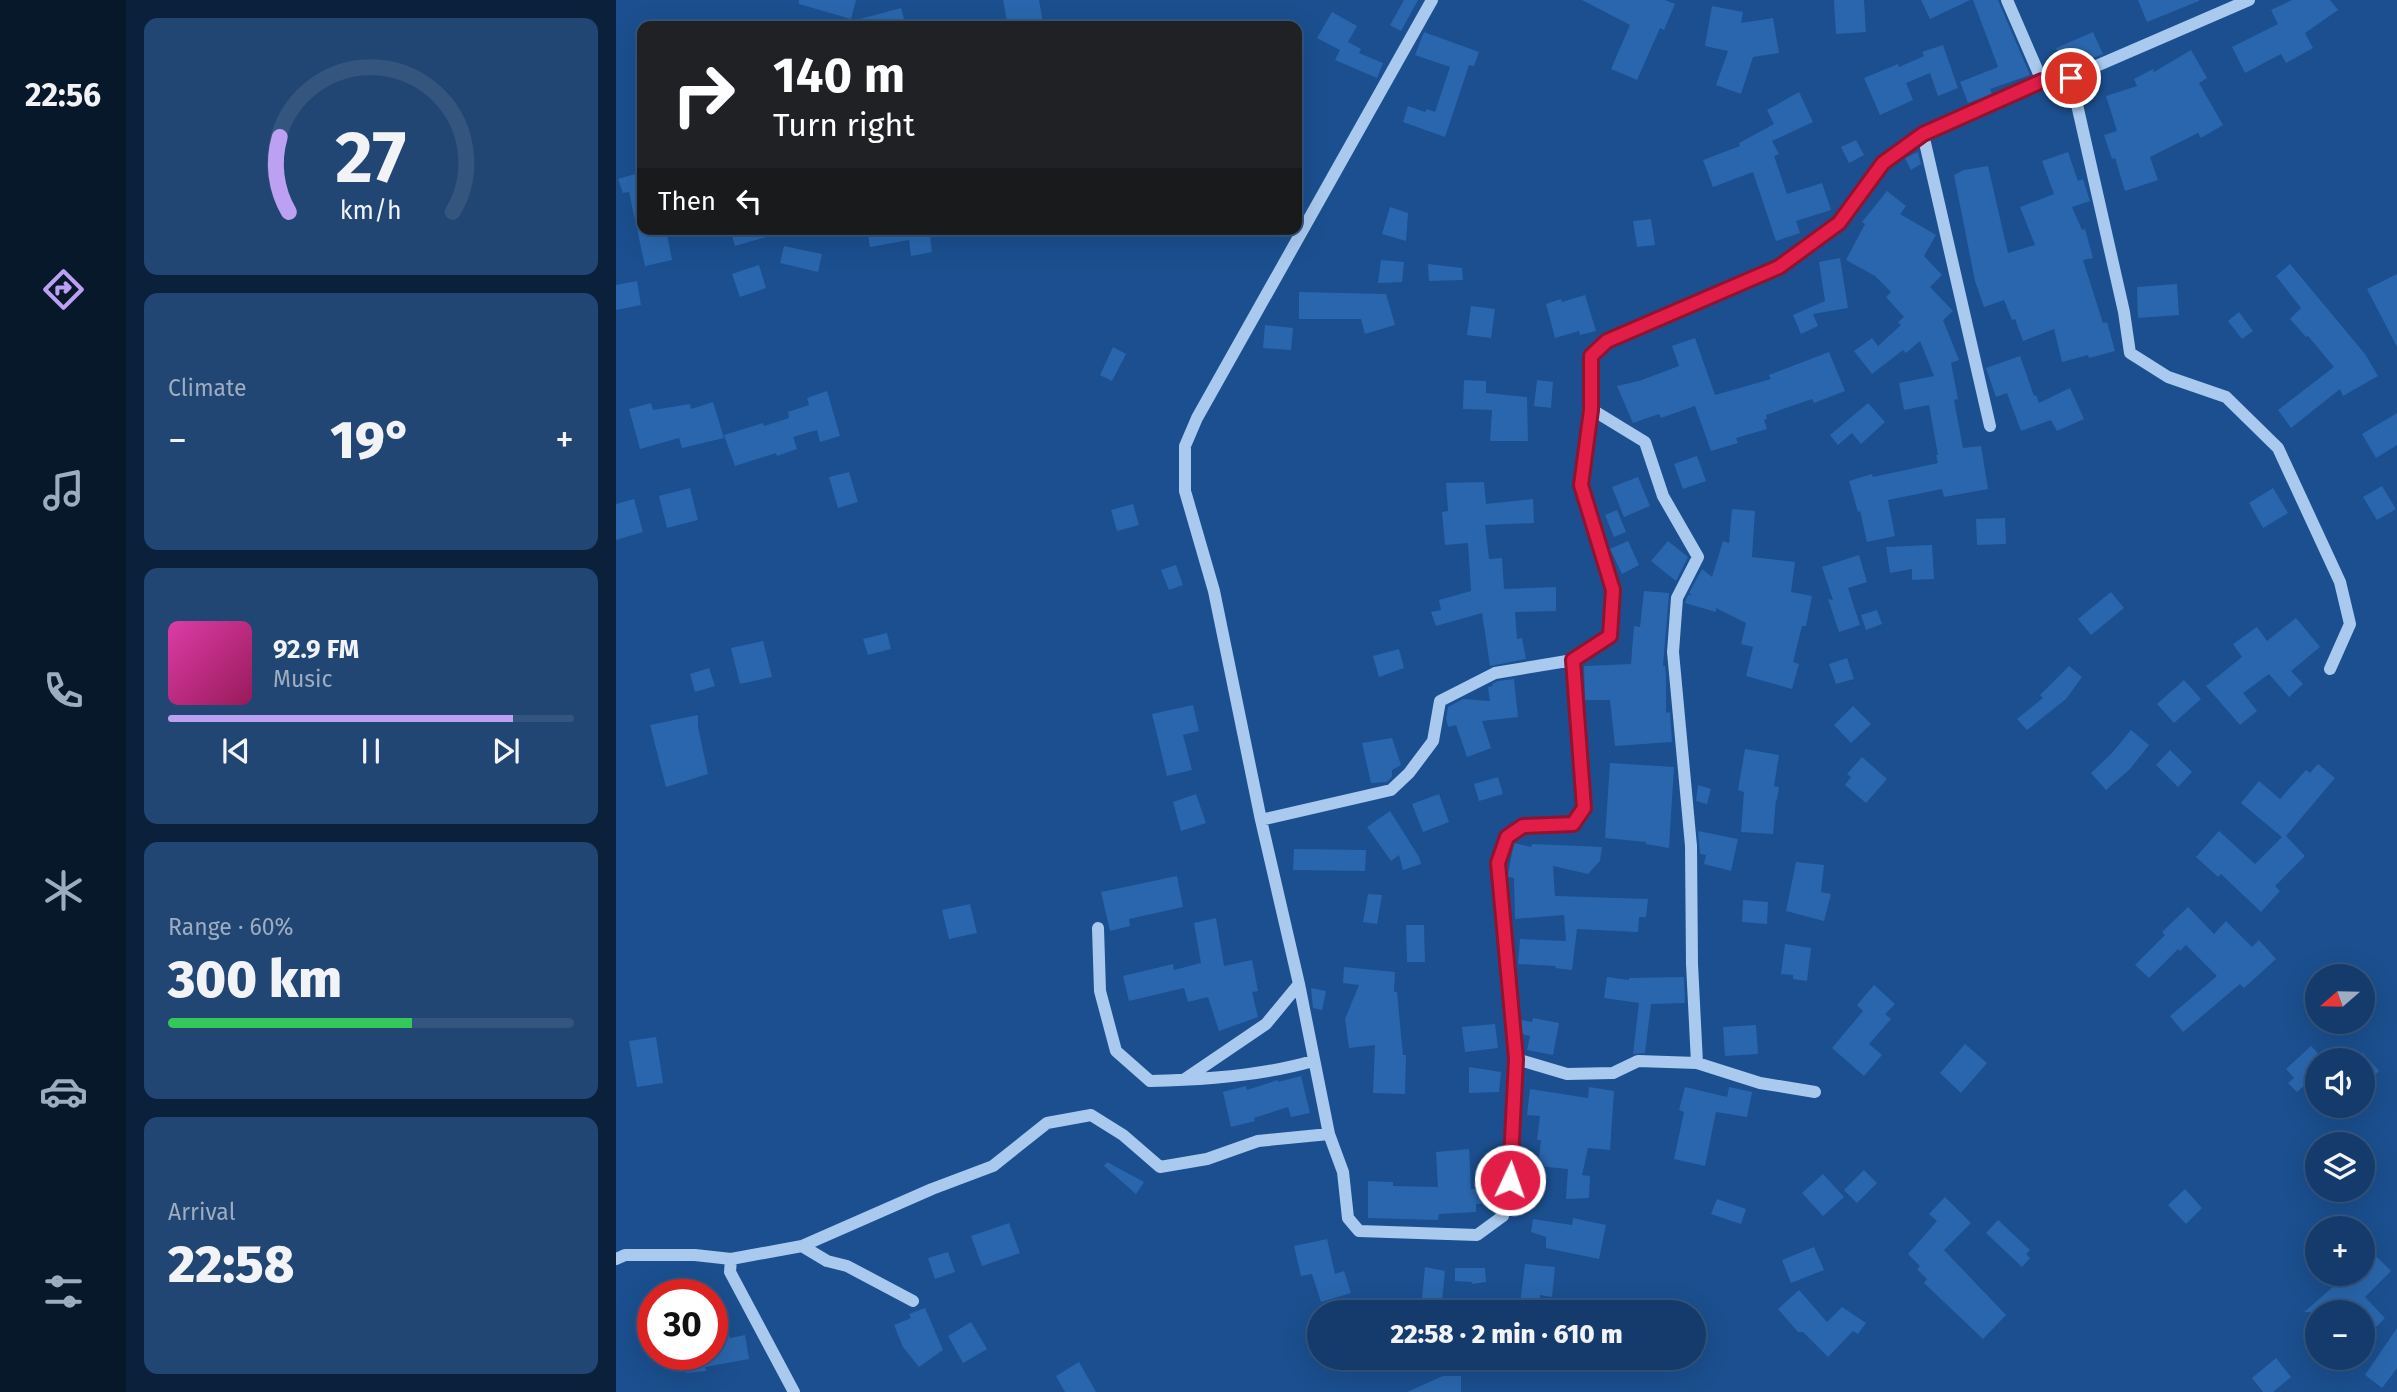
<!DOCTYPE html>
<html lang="en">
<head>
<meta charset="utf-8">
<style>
	:root { --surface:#143b6b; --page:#214673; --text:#f1f3f6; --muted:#9dadc1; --line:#33557e; --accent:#bca0f2 }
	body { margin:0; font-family:"Fira Sans",sans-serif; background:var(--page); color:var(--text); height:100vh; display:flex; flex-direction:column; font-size:26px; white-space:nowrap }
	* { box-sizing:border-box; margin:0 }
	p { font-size:23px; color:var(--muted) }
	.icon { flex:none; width:38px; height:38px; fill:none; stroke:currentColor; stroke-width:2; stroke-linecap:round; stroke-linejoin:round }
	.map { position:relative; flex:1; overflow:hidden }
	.details { display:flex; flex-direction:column; gap:18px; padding:18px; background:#0b203b; width:490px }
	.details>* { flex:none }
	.hud { position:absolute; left:21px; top:21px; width:665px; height:214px; border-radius:14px; box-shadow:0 7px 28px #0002,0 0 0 2px var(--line); background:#202124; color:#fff; overflow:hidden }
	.needle { width:46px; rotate:250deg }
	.controls { position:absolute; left:1689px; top:964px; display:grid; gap:14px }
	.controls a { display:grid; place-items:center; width:70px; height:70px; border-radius:50%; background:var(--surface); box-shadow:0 7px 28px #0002,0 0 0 2px var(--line); font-size:35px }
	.speed { position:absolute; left:21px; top:1279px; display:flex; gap:14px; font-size:35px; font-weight:700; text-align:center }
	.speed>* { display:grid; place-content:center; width:91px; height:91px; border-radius:50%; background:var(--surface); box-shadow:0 7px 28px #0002,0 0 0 2px var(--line); line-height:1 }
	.speed .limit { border:10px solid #d22; background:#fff; color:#111 }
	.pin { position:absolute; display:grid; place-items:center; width:60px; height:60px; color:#fff; margin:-30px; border:4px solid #fff; border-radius:50%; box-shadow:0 2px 7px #0007 }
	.me { position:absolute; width:77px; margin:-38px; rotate:3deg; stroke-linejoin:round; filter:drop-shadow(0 0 5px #0008) }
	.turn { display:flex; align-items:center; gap:24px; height:147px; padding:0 21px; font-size:32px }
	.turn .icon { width:91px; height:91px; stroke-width:2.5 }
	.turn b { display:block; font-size:49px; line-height:60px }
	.then { display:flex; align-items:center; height:66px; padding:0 21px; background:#0003; gap:14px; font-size:26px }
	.big { font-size:52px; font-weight:800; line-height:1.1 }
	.details .tile { flex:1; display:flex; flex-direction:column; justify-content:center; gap:10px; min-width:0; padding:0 24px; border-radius:14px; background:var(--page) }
	.details .dial { align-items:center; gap:0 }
	.dial svg { height:182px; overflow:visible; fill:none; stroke:var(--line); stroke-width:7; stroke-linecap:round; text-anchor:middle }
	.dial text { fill:var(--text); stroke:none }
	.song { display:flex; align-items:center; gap:21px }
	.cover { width:84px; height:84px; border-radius:10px; background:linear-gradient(135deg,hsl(320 70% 55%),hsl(330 70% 35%)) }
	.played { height:7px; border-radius:4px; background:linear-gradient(90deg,var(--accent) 85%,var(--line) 85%) }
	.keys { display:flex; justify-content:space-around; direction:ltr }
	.heat { display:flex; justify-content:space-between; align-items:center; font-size:38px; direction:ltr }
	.charge { height:10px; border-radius:5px; background:linear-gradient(90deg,#34c759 60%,var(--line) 0) }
	.trip { position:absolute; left:691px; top:1300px; width:399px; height:70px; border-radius:35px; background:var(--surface); box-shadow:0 7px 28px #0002,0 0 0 2px var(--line); font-weight:800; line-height:70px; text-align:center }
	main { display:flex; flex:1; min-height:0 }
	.dock { display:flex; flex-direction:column; width:126px; justify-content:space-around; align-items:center; background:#08182b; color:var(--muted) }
	.dock .icon { width:49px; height:49px }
	.dock .current { color:var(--accent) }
	.dock b { font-size:32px; color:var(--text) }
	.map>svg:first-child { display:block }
	.building { fill:#2a66ad }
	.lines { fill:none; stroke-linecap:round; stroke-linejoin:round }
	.minor { stroke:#a9c9ee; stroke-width:12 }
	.route-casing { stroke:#92132f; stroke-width:18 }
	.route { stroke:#e11d48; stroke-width:12 }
</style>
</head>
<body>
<main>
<nav class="dock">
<b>22:56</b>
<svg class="icon current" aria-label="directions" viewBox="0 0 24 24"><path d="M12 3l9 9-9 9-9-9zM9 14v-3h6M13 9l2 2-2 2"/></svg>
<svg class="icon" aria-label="music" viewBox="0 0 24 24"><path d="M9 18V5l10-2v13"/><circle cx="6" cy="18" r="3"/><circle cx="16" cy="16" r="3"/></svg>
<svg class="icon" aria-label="phone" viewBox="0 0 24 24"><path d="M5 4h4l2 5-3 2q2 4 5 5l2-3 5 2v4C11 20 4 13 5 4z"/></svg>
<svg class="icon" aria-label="climate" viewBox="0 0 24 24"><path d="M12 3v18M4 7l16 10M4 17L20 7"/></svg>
<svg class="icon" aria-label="car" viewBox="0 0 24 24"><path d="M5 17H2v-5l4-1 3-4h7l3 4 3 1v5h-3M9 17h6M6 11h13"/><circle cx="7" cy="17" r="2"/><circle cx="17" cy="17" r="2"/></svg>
<svg class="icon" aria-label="filters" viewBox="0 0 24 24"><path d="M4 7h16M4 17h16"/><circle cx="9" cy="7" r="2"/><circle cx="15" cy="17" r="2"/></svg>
</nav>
<section class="details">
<div class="tile dial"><svg viewBox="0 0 100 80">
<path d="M14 69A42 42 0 1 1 86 69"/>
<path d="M14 69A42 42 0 0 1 10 36" stroke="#bca0f2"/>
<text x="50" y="56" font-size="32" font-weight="700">27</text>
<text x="50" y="72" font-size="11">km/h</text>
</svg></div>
<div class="tile"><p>Climate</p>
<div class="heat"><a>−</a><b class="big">19°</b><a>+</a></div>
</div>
<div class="tile">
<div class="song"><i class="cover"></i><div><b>92.9 FM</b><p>Music</p></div></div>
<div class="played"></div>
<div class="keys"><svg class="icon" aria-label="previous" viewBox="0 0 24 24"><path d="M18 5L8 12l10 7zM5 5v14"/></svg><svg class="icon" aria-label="pause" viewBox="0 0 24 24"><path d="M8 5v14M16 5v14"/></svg><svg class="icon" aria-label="next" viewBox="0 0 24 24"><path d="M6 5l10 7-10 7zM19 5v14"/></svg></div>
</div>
<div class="tile"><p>Range · 60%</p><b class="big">300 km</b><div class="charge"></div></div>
<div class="tile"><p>Arrival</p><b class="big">22:58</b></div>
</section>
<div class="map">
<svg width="1781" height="1392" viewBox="0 0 1781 1392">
	<rect width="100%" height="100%" fill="#1b4f8f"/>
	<!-- building -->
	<path class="building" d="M183,0H240L235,19L183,4Z
		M387,0H423L427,23L397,26L396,20L391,21Z
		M788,0H802L785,31L774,25Z
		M966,0H1049L1059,4L1048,30L1044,28L1021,80L995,69L1014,25Z
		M1218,0H1248L1250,32L1220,34Z
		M1305,0H1354L1314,19Z
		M1357,0H1382L1414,75L1374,89L1376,94L1352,103L1344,82L1382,67Z
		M1522,0H1583V1L1531,22Z
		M1676,0H1714L1722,10L1689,33L1697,48L1670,63L1665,54L1629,73L1616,47L1662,24L1655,10Z
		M1096,6L1127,12L1125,23L1157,18L1163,53L1137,57L1125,94L1100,85L1112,51L1089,46Z
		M285,8L290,26H234L233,22Z
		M716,12L741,26L732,42L745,49L743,53L767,63L761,78L719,60L724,50L701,38Z
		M808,32L863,52L858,66L853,65L829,137L787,122L792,106L809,112L811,109L819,112L834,67L799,55Z
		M1477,32L1487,54L1450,69L1440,48Z
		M1327,45L1342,88L1322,96L1314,73L1290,83L1297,100L1264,115L1248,78L1282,64L1283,67L1308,56L1306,52Z
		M1575,50L1591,78L1583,83L1607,125L1585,138L1582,133L1534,157L1542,180L1509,191L1499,158L1496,159L1488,135L1501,131L1490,96L1521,86L1518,79L1537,69L1538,72Z
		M1183,92L1197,122L1156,141L1163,154L1158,156L1171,194L1206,183L1215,210L1180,221L1184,233L1160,241L1137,172L1097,187L1087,160L1124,146L1123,143L1158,124L1151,110Z
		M1240,140L1248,155L1233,163L1225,147Z
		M1302,152L1305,164L1295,170L1289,158Z
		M1452,152L1462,181L1467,179L1473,198L1474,201L1456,207L1466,230L1469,229L1477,258L1467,260L1487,323L1491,322L1499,351L1473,358L1472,355L1446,362L1438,329L1407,341L1399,319L1396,320L1388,300L1368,307L1359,281L1338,175L1348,170L1372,166L1392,253L1419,245L1404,207L1438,194L1426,161Z
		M26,172V225H20L13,192L7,193L2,179Z
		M1271,191L1290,206L1284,214L1320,235L1308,256L1326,275L1314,287L1337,311L1327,320L1343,360L1335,363L1342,399L1338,400L1347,448L1365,446L1372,489L1328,497L1326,489L1272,500L1279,536L1251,542L1244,511L1242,512L1233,481L1256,474L1257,477L1322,463L1320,455H1322L1313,405L1288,410L1283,383L1318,376L1304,341L1290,353L1287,350L1256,374L1238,351L1256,338L1262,346L1285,325L1282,322L1288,317L1270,297L1275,292L1259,276L1230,260L1249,224L1246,222Z
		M774,207L792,213L790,241L766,234Z
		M1035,219L1039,245L1021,247L1017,221Z
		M21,229H50L56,260L29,266Z
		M114,229H163L164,233L119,246Z
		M251,229H315L316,236H314L316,252L295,256L293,240L254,247Z
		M168,246L206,254L202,272L164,263Z
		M1224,258L1232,308L1197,314L1202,326L1185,334L1177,315L1209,301L1203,262Z
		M765,260L788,262L786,282L762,283Z
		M812,264L846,268L847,280L813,281Z
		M1674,264L1749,354L1762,376L1727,396L1724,389L1675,428L1662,410L1718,367L1692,336L1690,337L1674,319L1685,308L1660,276Z
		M143,265L150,288L124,297L116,274Z
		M1781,274V347L1751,289Z
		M21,281L25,305L0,310V285Z
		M1561,284L1563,315L1522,318L1521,287Z
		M683,292L770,294L779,325L749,334L745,319H683Z
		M969,295L980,331L964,335L963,331L939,338L930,304L945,299L946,302Z
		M855,306L879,309L875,338L851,335Z
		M1623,312L1637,331L1626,339L1612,321Z
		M649,325L677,328L675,350L647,348Z
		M1079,338L1099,395L1155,379L1153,375L1213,352L1229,391L1198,403L1196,399L1150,415L1151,419L1148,420L1151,429L1120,438L1122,443L1095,451L1079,406L1045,418L1043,414L1017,423L1001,386L1023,381L1063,366L1056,346Z
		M497,347L510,354L496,381L484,375Z
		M1404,356L1418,396L1420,395L1423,403L1454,388L1468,419L1441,431L1435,420L1405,431L1391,393L1380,397L1370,368Z
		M848,380L870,381V393L911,397L912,441H874L876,410L847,409Z
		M921,380L937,382L935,408L918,406Z
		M211,391L224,436L204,442L201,430L177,437L181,449L161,456L160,453L119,466L108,435L147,423L148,426L173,418L172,412L193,405L191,398Z
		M97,402L108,438L66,448L63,438L24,449L13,409L35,403L37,410L74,404L75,409Z
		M1252,403L1269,422L1245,444L1236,433L1222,445L1214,435Z
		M1781,413V445L1760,458L1746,434Z
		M1081,456L1090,481L1067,489L1058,464Z
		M233,472L242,502L222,508L213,477Z
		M1022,477L1034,506L1008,517L996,487Z
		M868,482L870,504L917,499L918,523L869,525L873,559L886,558L888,589L940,587V611L899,612L901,639L906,638L910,659L874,666L866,613L820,626L815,612L825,610L823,600L855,591L852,543L829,545L826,512L832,511L830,483Z
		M1766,486L1780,509L1761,520L1747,497Z
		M74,488L82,520L51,528L43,496Z
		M1657,488L1672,513L1647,528L1633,503Z
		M18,499L27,532L0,540V504Z
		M517,504L523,525L501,531L495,510Z
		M1116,509L1139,511L1136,557L1179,562L1175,592L1196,596L1190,626H1186L1177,662L1183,664L1176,689L1130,676L1137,647L1125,644L1130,623L1100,608V612L1069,603L1072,595H1076L1073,593L1086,569L1096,577L1107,541L1113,543Z
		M1001,510L1010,532L998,537L989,515Z
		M1389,518L1390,544L1361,545L1360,519Z
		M1012,541L1023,565L1006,574L994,549Z
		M1052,541L1072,557L1060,581L1035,561Z
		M1316,545L1318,579L1296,580V569L1274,573L1270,547Z
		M1243,555L1251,582L1232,588L1244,625L1223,632L1212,599L1217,600L1206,567Z
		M560,565L567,585L553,590L545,570Z
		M1028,591L1053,593L1047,666H1049L1050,675V713L1054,712L1056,742L999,746L994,700H969L968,666L1015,664L1018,626L1024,627Z
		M1495,592L1508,608L1475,635L1462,619Z
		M1261,610L1266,624L1250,630L1245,615Z
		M1680,618L1704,647L1675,671L1687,684L1673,697L1653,674L1627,693L1641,711L1624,725L1590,686L1626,657L1617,644L1641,627L1651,641Z
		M271,633L275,649L252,655L247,639Z
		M147,641L156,677L124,684L115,648Z
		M783,649L788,668L763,677L757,656Z
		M1231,658L1238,679L1220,684L1213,664Z
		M1453,666L1466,677L1450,699L1411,730L1401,719L1427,698L1424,695Z
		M93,668L99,686L79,692L74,674Z
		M898,679L902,717L866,721L875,748L851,757L840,725L832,727L830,719L832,707L847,699L874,701L872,687L877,686L876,684L882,681Z
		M1568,680L1585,699L1558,723L1541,704Z
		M577,705L583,731L567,735L576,770L551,776L536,714Z
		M1237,706L1255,724L1235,743L1218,725Z
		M82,715V727L92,774L50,787L34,725Z
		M1515,730L1533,745L1514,769L1490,790L1475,773L1496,753Z
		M776,738L785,765L776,770V777L771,782L755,783L746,743Z
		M1129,749L1163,755L1158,786L1163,787L1161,800L1160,799L1157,834L1125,832L1128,792L1122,790Z
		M1554,750L1576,772L1562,787L1540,765Z
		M1246,757L1271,779L1250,803L1229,785L1235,777L1231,774Z
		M994,763L1058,767L1053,848L1030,844V842L989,838Z
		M1702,764L1719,778L1670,836L1689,856L1659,886L1664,891L1645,912L1605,874L1602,877L1580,857L1603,831L1639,864L1666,837L1625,803L1643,781L1664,799L1690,770L1694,773Z
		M882,777L887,794L863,801L858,784Z
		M1082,785L1095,789L1091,804L1080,801Z
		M580,794L590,823L565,831L557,802Z
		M823,794L833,822L807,832L796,804Z
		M774,811L803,857L805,864L787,870L783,855L775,861L751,827Z
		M1082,831L1122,839L1115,871L1088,864L1090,855L1084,854Z
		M898,843L915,847L916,844L986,847L984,861L972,874L937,866L939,896L1032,899L1030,917H1023L1022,932L961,929L956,970L939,968L940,966L902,964L904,939L950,941L948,915L899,919L898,878L892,877V874Z
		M678,849L750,850L749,871L677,870Z
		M1180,862L1208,865L1205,892L1215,894L1208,921L1170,911Z
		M561,876L567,907L513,919L514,926L494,931L485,892Z
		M752,894L766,895L761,924L747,922Z
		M1127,900L1152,902L1151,924L1126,922Z
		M354,904L361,933L333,939L326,910Z
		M1572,907L1598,934L1610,921L1636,947L1643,940L1660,959L1628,988L1624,984L1567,1032L1554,1016L1601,976L1570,945L1564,951L1562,949L1533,978L1519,965L1549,935L1546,932Z
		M600,918L608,966L636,960L642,991L636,992L642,1017L603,1031L592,997L572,1002L568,988L513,1001L507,976L557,964L558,970L585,963L578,923Z
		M790,925H808L809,962H791Z
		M1169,944L1195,948L1191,981L1177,979V975L1165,974Z
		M728,967L779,972L778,992H781L787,1055H790L789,1094L757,1093L759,1045L733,1048L729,1019L743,985L727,983Z
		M991,977L1013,980V978L1068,977L1069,1003L1035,1004L1029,1053L1017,1054L1023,1003L988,998Z
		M1258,985L1279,1004L1269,1014L1275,1019L1253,1044L1266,1055L1248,1076L1216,1048L1247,1011L1241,1005Z
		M695,988L710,991L706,1010L697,1008Z
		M917,1018L943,1023L937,1055L911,1050L914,1036L906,1034L905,1020L916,1022Z
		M879,1024L882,1048L849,1052L846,1027Z
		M1140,1025L1142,1054L1109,1056L1107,1027Z
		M40,1037L47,1083L21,1087L13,1041Z
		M1349,1044L1371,1063L1345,1093L1324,1073Z
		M1695,1046L1701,1052V1074L1681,1092L1672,1083L1678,1078L1670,1069Z
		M1746,1052L1763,1071L1746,1086Z
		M853,1067L885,1072L883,1092L853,1093Z
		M685,1076L694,1113L675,1117L672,1107L638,1118L639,1121L615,1127L607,1092L630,1086L631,1090L662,1080V1082Z
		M973,1087L998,1091L994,1150L972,1148L966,1175L974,1176L973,1198L950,1199L952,1169L922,1166L925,1140H921L924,1116L911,1115L914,1089L972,1098Z
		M1069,1087L1111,1097L1113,1087L1136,1092L1131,1117L1100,1112L1089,1166L1058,1159L1068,1112L1063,1110Z
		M853,1149L855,1189L874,1188L875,1203L860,1204V1212L823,1214L822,1220L752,1218V1181L777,1182V1186L822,1187L820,1152Z
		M491,1162L528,1182L520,1194L488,1166Z
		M1248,1170L1261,1183L1241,1203L1228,1190Z
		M1207,1174L1228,1197L1207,1216L1186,1193Z
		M1569,1189L1586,1208L1570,1224L1552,1205Z
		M1329,1197L1355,1223L1328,1250L1390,1315L1367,1339L1308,1283L1311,1279L1301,1269L1304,1266L1292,1254L1321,1221L1313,1214Z
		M1101,1199L1130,1209L1125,1224L1095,1214Z
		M957,1218L990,1225L983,1259L930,1248V1237L915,1232L917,1219L956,1225Z
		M1382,1220L1414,1250L1410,1254L1414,1258L1406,1267L1370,1233Z
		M393,1223L404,1253L366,1266L355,1236Z
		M711,1239L719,1274L728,1271L735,1293L705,1302L696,1274L685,1276L678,1246Z
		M1198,1247L1208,1270L1175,1283L1166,1260Z
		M1755,1251L1775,1271L1749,1297L1769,1318L1760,1327L1747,1312H1688L1732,1274H1746V1260Z
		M332,1252L339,1272L319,1279L312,1258Z
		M909,1264L939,1267L936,1297L924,1295L923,1312H903Z
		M809,1267L829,1271L825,1311L808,1309L810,1299L806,1298Z
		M839,1268H869L870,1282L856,1284V1282L839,1281Z
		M96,1290H99L114,1338L129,1335L133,1359L89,1367L90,1371L70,1373L68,1354H96Z
		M1183,1290L1211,1322L1226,1307L1250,1323L1242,1334L1237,1331L1212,1357L1187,1332H1182L1162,1309Z
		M309,1308L327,1350L303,1367L287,1347L278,1325L295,1318L293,1314Z
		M355,1322L371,1349L347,1363L332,1336Z
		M1781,1328V1368L1766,1388L1749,1375Z
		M1660,1358L1675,1377L1657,1392H1647L1636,1378Z
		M463,1362L480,1392H449L440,1376Z
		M827,1376H845V1392H791Z"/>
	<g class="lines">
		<!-- minor -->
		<path class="minor" d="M816,0L581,418L569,446V491L598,591L645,820L683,984L713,1134L727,1172L732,1218L743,1231L861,1235L887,1216L894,1180L900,1059L882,864L891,837L907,826L957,824L968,808L957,660L994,636L997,590L965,485L975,409V356L991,341L1163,267L1223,224L1267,163L1307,134L1426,81
			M1391,0L1426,81L1441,83L1633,0
			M1455,78L1508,312L1514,353L1552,377L1610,397L1662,448L1724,582L1734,624L1714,669
			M1307,134L1374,426
			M975,409L1029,442L1047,496L1082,557L1061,598L1057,652L1075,846L1076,964L1081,1063
			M645,820L775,790L793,773L817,741L824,701L879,673L957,660
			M482,928L484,991L500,1051L534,1081C588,1080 645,1076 697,1061
			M900,1059L951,1074L997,1073L1022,1061L1081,1063L1144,1083L1199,1092
			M569,1079L650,1024L683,984
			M186,1246L211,1261L231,1266L297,1301
			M0,1259L9,1255H79L115,1259L186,1246L316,1189L377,1166L431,1123L475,1115L507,1135L544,1167L591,1159L642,1141L713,1134
			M115,1259L114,1272L178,1392"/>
	</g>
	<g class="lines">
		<!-- route casing -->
		<g class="route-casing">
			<path id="route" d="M894,1180L900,1059L882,863L891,837L907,826L957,824L968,808L957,660L994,636L997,590L965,485L975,410V356L991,341L1163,267L1223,223L1267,163L1307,134L1426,81L1441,83L1455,78"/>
		</g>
		<!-- route -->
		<use href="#route" class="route"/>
	</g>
</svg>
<div class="controls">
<a><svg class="needle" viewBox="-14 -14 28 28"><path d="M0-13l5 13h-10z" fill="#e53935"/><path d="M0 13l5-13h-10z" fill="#9dadc1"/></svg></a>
<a><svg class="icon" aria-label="sound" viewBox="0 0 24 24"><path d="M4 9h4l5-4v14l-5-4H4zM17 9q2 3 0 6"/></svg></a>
<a><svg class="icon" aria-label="layers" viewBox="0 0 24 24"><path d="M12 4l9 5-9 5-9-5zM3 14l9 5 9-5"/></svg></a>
<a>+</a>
<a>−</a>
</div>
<div class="speed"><div class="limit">30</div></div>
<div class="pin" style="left:1455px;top:78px;background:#d93025"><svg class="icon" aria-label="arrive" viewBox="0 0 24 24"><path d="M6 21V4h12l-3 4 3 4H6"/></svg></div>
<svg class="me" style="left:894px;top:1180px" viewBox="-20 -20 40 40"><circle r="17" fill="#e11d48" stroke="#fff" stroke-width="3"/><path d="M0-11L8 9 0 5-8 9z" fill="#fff"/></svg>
<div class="trip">22:58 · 2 min · 610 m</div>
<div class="hud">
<div class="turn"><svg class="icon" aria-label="right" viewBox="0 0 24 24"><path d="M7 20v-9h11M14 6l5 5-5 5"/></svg><div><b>140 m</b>Turn right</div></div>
<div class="then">Then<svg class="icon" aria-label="left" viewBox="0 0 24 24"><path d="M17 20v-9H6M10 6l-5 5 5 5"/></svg></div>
</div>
</div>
</main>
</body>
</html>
